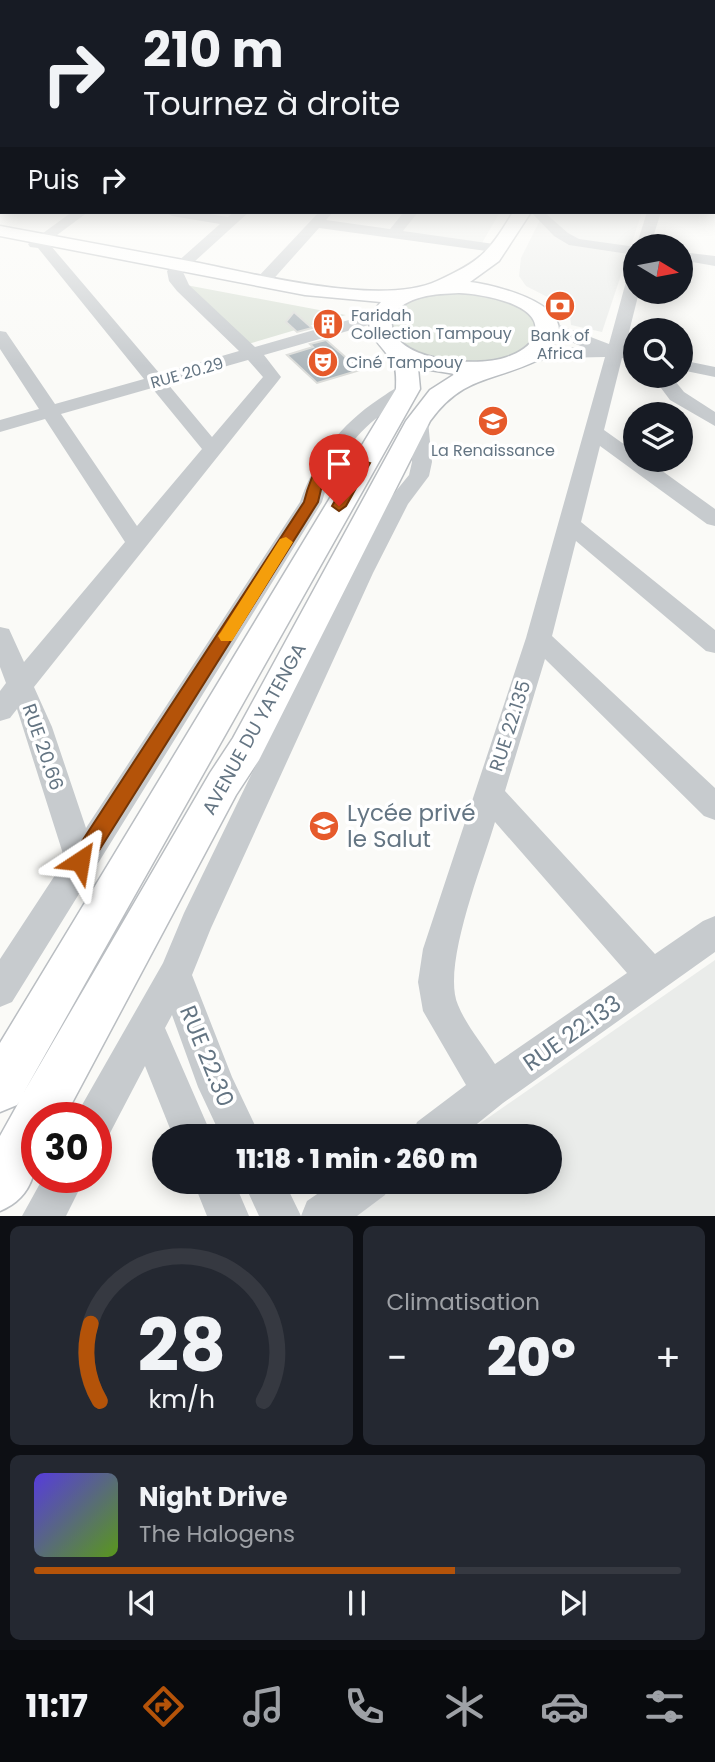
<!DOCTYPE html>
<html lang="fr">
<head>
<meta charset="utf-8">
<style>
	:root { --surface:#171b24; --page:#242831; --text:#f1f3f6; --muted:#9ea1a6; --line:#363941; --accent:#b45309 }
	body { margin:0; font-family:Poppins,sans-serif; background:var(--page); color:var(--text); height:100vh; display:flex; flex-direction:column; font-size:26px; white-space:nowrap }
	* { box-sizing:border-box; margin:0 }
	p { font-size:23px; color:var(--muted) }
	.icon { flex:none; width:38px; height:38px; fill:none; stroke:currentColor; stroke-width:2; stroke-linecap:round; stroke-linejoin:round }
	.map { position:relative; height:1216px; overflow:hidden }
	.panel { display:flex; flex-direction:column; gap:10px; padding:10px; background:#0d0f14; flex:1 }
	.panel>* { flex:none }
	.hud { position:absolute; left:0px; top:0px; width:716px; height:214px; box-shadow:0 4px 18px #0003; background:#171b24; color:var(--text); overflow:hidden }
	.needle { width:46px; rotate:100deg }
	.controls { position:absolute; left:623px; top:234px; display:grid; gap:14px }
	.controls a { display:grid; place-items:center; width:70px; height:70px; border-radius:50%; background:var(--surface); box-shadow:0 4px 18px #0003; font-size:35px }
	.speed { position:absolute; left:21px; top:1102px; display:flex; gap:14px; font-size:35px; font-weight:700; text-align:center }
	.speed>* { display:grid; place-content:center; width:91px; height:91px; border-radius:50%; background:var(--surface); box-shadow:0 4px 18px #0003; line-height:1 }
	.speed .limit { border:10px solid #d22; background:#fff; color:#111 }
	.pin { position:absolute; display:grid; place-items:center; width:60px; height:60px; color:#fff; margin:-72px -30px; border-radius:50% 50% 50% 0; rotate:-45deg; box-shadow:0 0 7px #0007 }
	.pin .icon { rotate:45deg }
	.me { position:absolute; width:77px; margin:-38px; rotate:33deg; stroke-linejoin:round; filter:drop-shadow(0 0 5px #0008) }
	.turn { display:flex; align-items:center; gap:24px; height:147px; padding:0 28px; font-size:32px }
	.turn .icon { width:91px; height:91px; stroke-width:2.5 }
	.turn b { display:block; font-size:49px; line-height:60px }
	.then { display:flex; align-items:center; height:66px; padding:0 28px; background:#0003; gap:14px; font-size:26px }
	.big { font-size:52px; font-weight:800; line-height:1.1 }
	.panel .widget { flex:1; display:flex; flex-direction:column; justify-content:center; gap:10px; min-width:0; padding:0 24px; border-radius:10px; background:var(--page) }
	.panel .dial { align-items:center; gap:0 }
	.dial svg { height:182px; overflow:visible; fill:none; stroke:var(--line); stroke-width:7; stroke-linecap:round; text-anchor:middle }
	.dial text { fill:var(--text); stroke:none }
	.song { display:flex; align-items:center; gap:21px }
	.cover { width:84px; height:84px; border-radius:10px; background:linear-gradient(135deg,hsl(250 70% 55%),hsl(90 70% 35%)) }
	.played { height:7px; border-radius:4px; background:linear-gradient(90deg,var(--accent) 65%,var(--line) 65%) }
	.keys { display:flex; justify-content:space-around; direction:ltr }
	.heat { display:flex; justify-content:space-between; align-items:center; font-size:38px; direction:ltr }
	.panel .tiles { flex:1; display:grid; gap:10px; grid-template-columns:1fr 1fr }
	.widget:last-child { grid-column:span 2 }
	.trip { position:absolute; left:152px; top:1124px; width:410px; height:70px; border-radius:35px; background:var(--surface); box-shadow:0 4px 18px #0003; font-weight:800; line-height:70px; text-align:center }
	.dock { display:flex; height:112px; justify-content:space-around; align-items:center; background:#090b0e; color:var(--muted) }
	.dock .icon { width:49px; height:49px }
	.dock .current { color:var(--accent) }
	.dock b { font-size:32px; color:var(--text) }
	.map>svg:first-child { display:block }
	.built { fill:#eaecea }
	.green { fill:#dbe2d8 }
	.building { fill:#aeb7bc; stroke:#dbdcd9; stroke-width:2 }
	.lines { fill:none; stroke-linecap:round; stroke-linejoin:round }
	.major-casing { stroke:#babec2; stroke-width:3 }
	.minor { fill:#c7cbce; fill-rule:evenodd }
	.major { fill:#fff; fill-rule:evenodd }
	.route { fill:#b45309; stroke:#753606; stroke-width:2 }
	.slow { fill:#f59e0b }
	.labels { text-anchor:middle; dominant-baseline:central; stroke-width:7; stroke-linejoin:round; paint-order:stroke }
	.far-poi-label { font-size:16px; fill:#647583; stroke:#fff; text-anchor:start }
	.far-street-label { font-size:16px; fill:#647583; stroke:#fff }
	.street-label { font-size:19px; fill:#647583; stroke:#fff }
	.near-poi-label { font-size:23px; fill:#647583; stroke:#fff; text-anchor:start }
	.near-street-label { font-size:23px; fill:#647583; stroke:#fff }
</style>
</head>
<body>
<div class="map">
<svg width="715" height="1216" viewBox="0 0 715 1216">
	<rect width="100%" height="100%" fill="#fafaf7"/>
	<!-- built -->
	<path class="built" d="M417,212H500L482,243L401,232Z
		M544,212H642L602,332L571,325L570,316L563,305L526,286L519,276L521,258Z
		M715,960V1216H347L397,1181H550V1136H462Z"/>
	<!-- green -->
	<path class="green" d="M186,285L346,315L248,344Z
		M466,291C494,297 524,300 538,327C537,332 536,339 533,343C512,371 439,366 413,352C406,348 400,343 394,339L390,316C410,293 438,294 466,291Z"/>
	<!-- building -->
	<path class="building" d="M294,312L312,328L297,332L286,322Z
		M326,340L360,370L317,383L287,355L313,347L310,344Z"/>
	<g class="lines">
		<!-- major casing -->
		<g class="major-casing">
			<path id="major" d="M513,212H531L499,261L470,282C508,287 602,314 536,361C491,382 463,376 430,421L259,760L236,795L64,1118H37C37,1157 41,1194 0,1211V1136L19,1102L17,1105L0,1112V1043L396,389C396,382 397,372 394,366C383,341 353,332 381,302L305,295L0,236V226C65,238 130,250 194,262C256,274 380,307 437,281C479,262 489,253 513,212ZM459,293C480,294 543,303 535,334C531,347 518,353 507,357C479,368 385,362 392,317C405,295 436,294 459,293ZM418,368L455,374L430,390L406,421L233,738L210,773L24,1092L420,389Z"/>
		</g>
		<!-- minor -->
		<path class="minor" d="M0,202H2L0,212Z
			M72,212H88L53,238L56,241L51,246L160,374L239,351L177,291L169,281L167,271L220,224L172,216L165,212H195L228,217L234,212H249L183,272L189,285L255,347L373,313L381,318L379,322L264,355L281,377L278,381L34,687L52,727L86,828L300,502C315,458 340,425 379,399C388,393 397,386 408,383L417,389C409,400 393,406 382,414C351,437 333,465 322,502L12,1002L0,1007V959L65,860L17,709L10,718L0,721V691L6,683L0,667V627L9,629L24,662L125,542L45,419L0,432V420L39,409L0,349V331L6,332L55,404L144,379L38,248L30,247L28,244ZM248,360L263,377L212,437L167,383ZM152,388L202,449L137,526L61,414Z
			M319,212H333L326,220L390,229L404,212H418L403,231L501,245L508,249L501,253L319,228L269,284H257L255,281L257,278Z
			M531,212H544L568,233L579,239L636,247L635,255L569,245L554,236Z
			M647,212H661L650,247H636Z
			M681,252L715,256V266L681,260Z
			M635,273V292H639L625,348L635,351V361L622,358L604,430L635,452V460H647L715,509V526L707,524L600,446L581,522L715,630V653L706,651L576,541L552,636L715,788V820L704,816L545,659L505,791L655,954L703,921L715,916V952L503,1103L462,1136H412L417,1122L466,1085L423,1011L418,982L423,949L526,638L605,357L558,358L521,365L512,360L515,356L558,348L583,347L540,329L538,325L546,320L609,344L627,278ZM495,822L627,973L495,1064C483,1045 466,1025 458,1005C441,967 483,864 495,822Z
			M681,360L715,367V377L681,370Z
			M652,376H671L684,392L715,412V426L670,400Z
			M418,415L428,421L432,462L429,476L408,504L373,573L211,928L192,975L232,1077L260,1136H221L198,1087L172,1015L165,1028L212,1136H173L145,1066L110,1133L96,1138V1118H77L82,1105L163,963L184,913L349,573L387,502L409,475L412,462L408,421Z
			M43,1178H85L66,1216H22Z
			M193,1181H234L249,1216H207Z
			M243,1181H284L301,1216H259Z
			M336,1181H391L385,1195L357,1216H301L307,1201Z"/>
		<!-- major -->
		<use href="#major" class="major"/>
	</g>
	<!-- sky -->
	<linearGradient id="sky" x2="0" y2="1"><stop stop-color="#98bdde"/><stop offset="0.54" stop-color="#fdfdfb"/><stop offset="1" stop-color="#fdfdfb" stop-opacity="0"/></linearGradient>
	<rect width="715" height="367" fill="url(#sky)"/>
	<!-- route -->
	<path class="route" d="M345,455L370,463L346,506L339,511L332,506L355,465L345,462L331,465L324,477L318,502L88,868L80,870L73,868L70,861L73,855L304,502C308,486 312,474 321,460Z"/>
	<!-- slow -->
	<path class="slow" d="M286,537L293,542L232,641H221L218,636L221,632L280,539Z"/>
	<!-- icons -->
	<defs>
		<g id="bank-disc" transform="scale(1.575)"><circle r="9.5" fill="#e65a2b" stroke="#fff"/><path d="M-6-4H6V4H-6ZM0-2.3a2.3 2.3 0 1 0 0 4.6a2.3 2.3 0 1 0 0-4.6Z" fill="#fff"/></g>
		<g id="building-disc" transform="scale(1.575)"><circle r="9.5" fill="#e65a2b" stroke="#fff"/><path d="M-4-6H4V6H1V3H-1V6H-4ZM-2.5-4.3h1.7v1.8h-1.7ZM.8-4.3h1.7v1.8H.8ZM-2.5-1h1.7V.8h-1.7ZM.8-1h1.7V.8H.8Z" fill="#fff"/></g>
		<g id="theatre-disc" transform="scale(1.575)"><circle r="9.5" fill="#e65a2b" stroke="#fff"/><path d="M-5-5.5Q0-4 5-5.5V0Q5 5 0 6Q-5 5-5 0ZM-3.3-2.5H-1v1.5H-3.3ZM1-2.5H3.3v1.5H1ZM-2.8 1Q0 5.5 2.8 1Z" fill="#fff"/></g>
		<g id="school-disc" transform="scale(1.575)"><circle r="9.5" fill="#e65a2b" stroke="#fff"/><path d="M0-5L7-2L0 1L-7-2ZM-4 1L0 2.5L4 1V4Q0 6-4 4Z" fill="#fff"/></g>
	</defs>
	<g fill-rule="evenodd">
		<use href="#bank-disc" x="560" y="306"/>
		<use href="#building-disc" x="328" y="324"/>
		<use href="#theatre-disc" x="323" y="362"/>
		<use href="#school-disc" x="493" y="421"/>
		<use href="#school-disc" x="324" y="826"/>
	</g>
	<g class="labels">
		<!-- far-poi labels -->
		<g class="far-poi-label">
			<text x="351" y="315">Faridah<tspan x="351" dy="18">Collection Tampouy</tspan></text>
			<text x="560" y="335" text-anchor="middle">Bank of<tspan x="560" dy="18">Africa</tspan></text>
			<text x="346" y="362">Ciné Tampouy</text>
			<text x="493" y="450" text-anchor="middle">La Renaissance</text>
		</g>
		<!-- far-street labels -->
		<g class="far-street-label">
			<text transform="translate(187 373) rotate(-16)">RUE 20.29</text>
		</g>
		<!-- street labels -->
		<g class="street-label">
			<text transform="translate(510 726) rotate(-72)">RUE 22.135</text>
			<text transform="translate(254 729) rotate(-61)">AVENUE DU YATENGA</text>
			<text transform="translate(43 747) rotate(71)">RUE 20.66</text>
		</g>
		<!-- near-poi labels -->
		<g class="near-poi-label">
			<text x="347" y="813">Lycée privé<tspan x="347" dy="26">le Salut</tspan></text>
		</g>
		<!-- near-street labels -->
		<g class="near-street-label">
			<text transform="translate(572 1033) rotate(-35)">RUE 22.133</text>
			<text transform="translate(207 1056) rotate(68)">RUE 22.30</text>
		</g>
	</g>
</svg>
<div class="controls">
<a><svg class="needle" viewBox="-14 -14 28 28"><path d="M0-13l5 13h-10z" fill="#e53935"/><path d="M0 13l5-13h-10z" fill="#9ea1a6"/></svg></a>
<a><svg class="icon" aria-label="search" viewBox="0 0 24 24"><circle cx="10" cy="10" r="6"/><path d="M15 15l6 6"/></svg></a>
<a><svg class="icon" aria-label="layers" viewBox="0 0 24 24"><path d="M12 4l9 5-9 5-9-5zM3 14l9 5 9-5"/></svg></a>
</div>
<div class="speed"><div class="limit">30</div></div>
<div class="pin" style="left:339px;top:506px;background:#d93025"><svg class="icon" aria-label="arrive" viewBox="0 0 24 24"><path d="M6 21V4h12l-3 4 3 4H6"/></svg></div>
<svg class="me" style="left:80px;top:861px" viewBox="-20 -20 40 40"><path d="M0-17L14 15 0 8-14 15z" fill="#b45309" stroke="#fff" stroke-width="4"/></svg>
<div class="trip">11:18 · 1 min · 260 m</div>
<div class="hud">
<div class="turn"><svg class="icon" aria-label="right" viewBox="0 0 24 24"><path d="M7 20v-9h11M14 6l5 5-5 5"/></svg><div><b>210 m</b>Tournez à droite</div></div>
<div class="then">Puis<svg class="icon" aria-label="right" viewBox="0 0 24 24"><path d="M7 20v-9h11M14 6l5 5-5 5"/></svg></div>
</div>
</div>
<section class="panel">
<div class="tiles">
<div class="widget dial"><svg viewBox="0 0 100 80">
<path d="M14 69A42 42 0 1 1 86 69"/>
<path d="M14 69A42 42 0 0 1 10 35" stroke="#b45309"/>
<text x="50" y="56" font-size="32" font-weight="700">28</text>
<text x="50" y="72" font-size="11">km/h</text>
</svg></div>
<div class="widget"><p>Climatisation</p>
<div class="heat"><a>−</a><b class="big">20°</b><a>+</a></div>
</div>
<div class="widget">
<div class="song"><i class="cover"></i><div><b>Night Drive</b><p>The Halogens</p></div></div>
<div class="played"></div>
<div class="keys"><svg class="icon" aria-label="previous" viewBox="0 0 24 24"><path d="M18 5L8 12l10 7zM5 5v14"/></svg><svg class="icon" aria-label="pause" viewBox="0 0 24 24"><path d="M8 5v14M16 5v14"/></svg><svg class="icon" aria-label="next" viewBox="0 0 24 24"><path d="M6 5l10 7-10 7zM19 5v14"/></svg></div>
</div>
</div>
</section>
<nav class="dock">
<b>11:17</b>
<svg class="icon current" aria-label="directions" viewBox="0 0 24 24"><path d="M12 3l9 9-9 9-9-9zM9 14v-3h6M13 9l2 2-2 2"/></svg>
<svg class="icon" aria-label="music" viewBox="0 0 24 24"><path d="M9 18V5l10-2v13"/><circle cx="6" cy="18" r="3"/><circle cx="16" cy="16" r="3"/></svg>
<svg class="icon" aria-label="phone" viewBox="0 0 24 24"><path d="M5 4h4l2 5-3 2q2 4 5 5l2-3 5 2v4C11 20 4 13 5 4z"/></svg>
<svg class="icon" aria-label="climate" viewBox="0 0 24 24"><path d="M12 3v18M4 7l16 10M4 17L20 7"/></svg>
<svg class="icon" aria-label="car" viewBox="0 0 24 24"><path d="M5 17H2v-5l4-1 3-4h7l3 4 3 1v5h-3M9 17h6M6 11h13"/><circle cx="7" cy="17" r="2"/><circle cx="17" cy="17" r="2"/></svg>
<svg class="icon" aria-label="filters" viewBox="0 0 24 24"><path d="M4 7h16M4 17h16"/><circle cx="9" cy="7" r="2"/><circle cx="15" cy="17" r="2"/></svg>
</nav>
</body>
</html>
